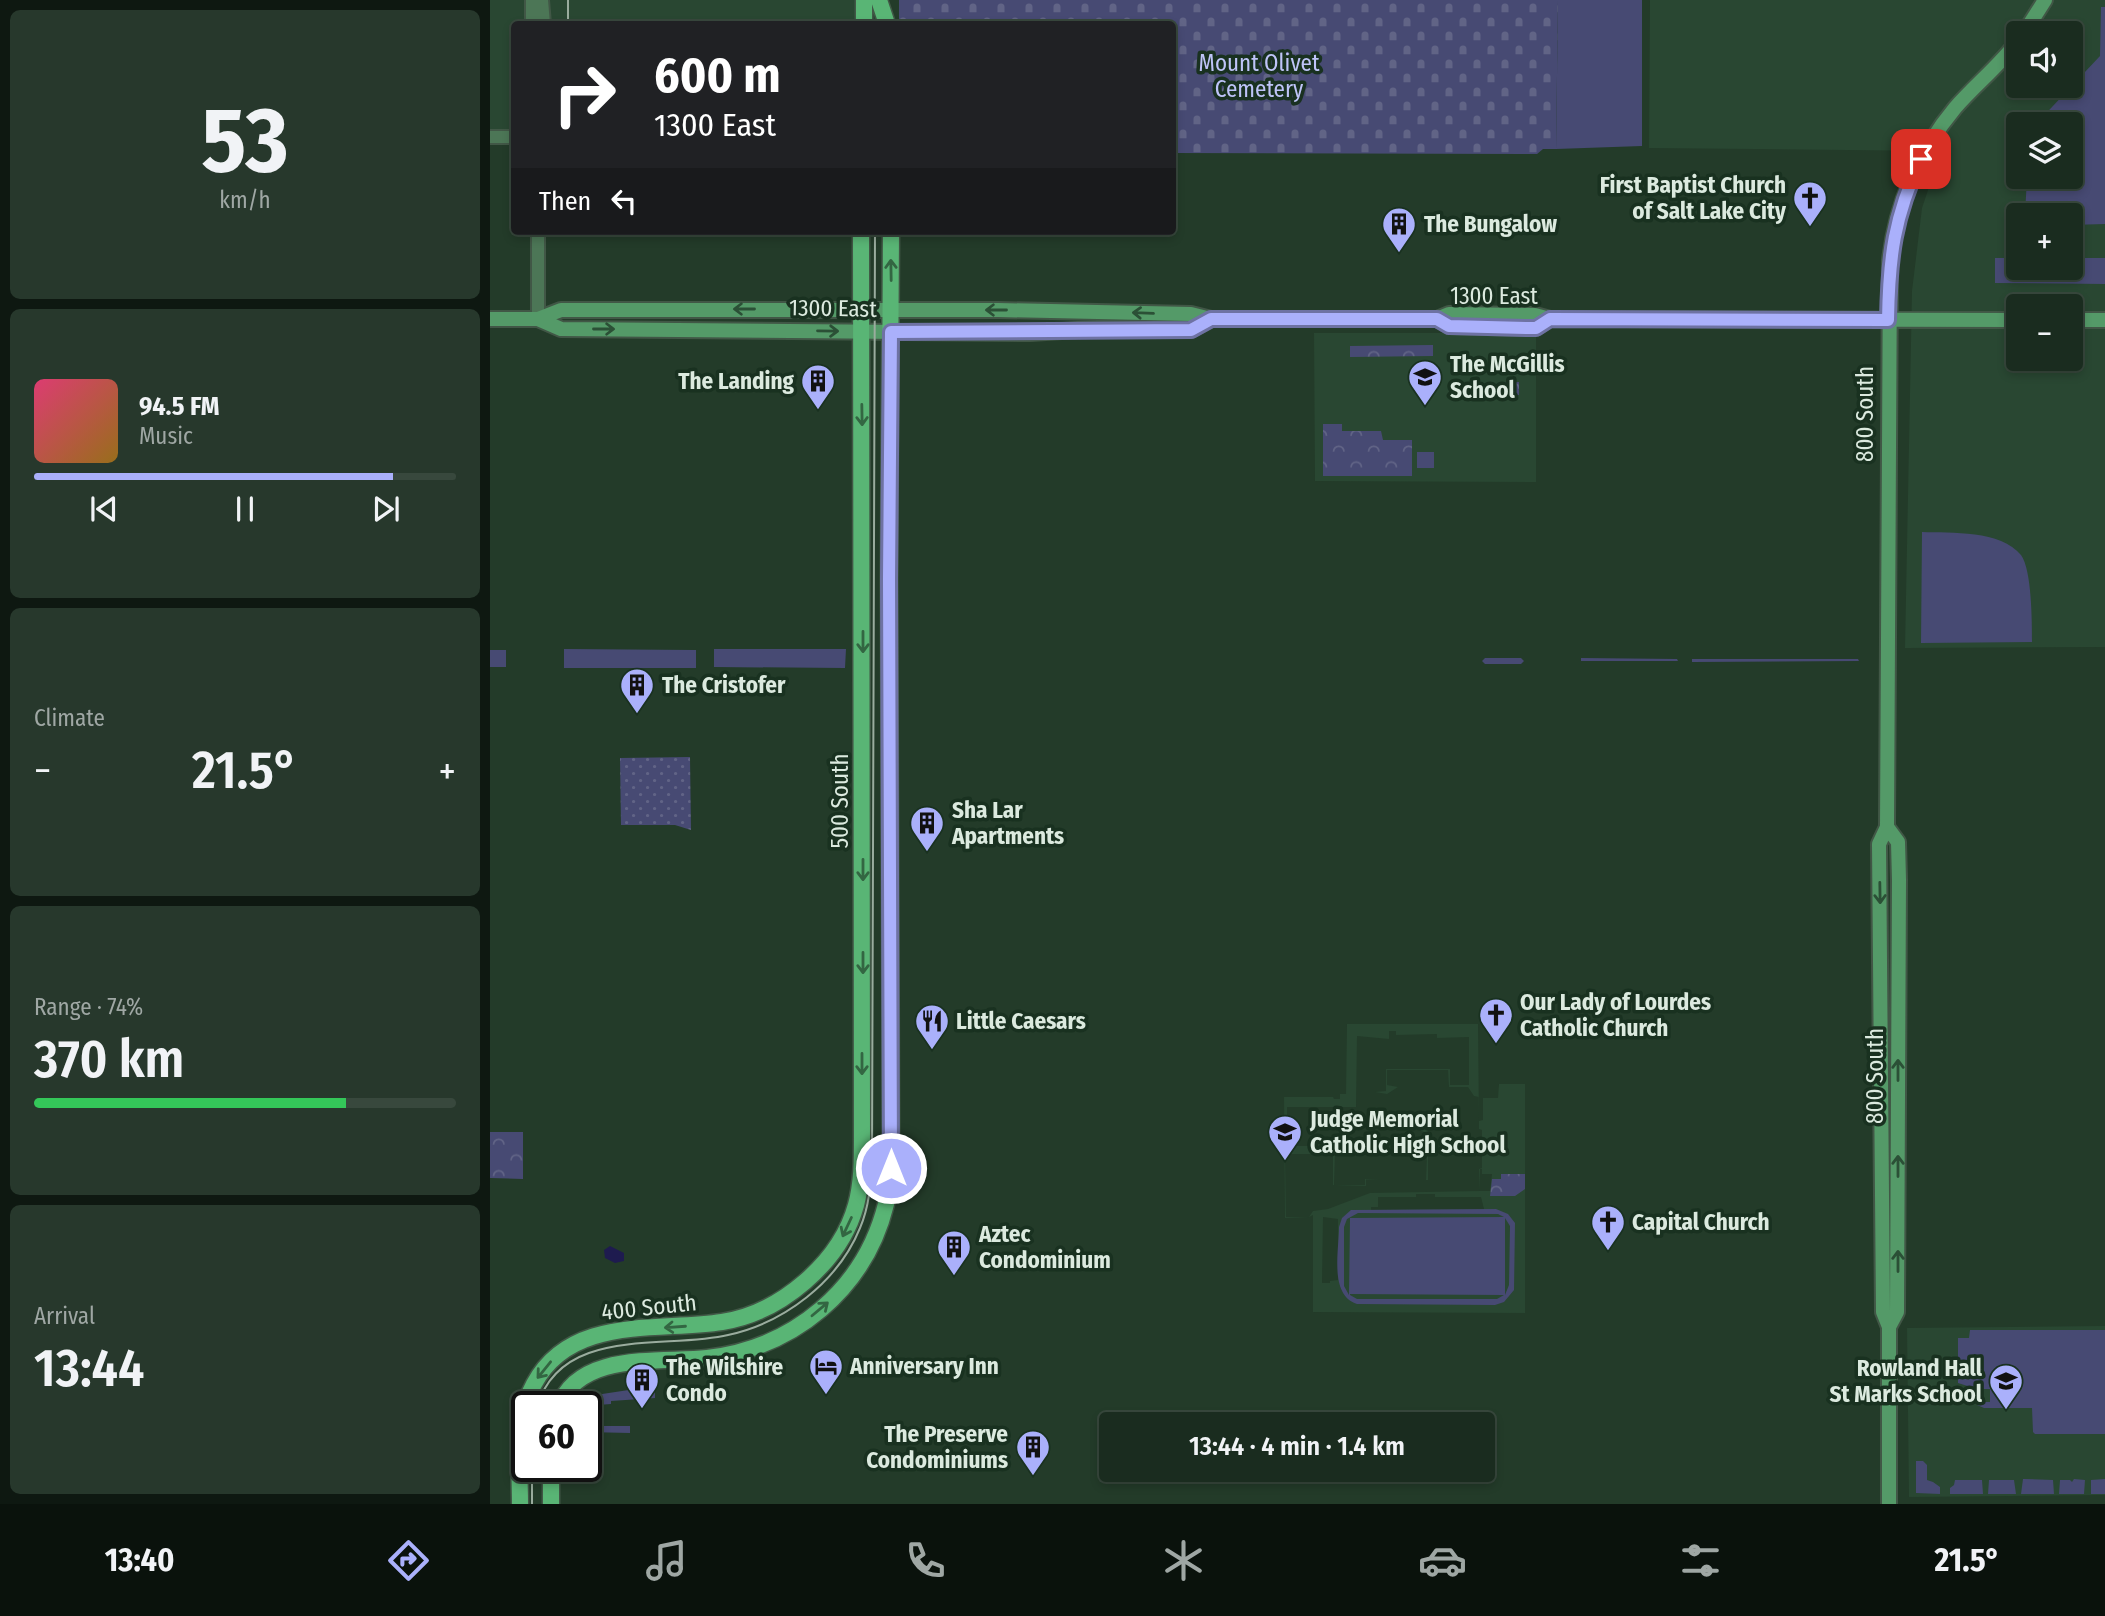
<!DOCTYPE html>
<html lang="en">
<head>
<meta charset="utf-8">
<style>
	:root { --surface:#1a2c1f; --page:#27382c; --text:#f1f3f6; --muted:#9fa7a4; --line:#38483d; --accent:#aab0fb }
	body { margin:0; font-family:"Fira Sans Condensed",sans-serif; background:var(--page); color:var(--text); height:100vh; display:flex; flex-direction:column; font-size:26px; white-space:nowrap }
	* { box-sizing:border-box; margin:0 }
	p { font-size:23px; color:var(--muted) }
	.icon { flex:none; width:38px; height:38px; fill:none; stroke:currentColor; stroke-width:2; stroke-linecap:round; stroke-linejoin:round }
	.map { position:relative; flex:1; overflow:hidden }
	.details { display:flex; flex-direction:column; gap:10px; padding:10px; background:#0e1811; width:490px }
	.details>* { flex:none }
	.hud { position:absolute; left:21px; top:21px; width:665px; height:214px; border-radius:7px; box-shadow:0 4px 10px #0003,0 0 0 2px var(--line); background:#202124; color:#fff; overflow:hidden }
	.buttons { position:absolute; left:1516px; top:21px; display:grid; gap:14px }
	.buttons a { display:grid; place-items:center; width:77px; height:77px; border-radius:7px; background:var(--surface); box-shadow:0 4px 10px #0003,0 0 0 2px var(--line); font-size:35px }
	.speed { position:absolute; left:21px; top:1391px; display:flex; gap:14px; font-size:35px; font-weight:700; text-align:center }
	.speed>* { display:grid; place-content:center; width:91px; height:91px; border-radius:50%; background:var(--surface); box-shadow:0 4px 10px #0003,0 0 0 2px var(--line); line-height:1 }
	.speed .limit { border:4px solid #111; border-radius:10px; background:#fff; color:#111 }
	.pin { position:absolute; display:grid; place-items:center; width:60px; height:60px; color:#fff; margin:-30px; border-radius:14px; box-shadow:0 4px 10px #0006 }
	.me { position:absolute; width:77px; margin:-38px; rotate:0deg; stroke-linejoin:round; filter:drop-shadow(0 0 5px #0008) }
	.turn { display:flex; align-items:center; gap:24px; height:147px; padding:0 28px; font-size:32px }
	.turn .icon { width:91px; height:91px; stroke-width:2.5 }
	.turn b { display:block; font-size:49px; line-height:60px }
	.then { display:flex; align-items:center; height:66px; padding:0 28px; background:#0003; gap:14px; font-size:26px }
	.big { font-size:52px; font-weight:600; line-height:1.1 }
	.details .widget { flex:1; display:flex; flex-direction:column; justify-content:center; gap:10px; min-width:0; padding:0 24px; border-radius:10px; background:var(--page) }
	.details .dial { align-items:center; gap:0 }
	.dial b { font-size:91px; line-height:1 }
	.song { display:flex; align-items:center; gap:21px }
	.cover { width:84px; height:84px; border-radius:10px; background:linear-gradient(135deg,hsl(340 70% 55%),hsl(40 70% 35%)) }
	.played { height:7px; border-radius:4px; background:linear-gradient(90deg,var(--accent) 85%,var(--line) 85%) }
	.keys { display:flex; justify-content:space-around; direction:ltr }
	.heat { display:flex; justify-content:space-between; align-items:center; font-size:38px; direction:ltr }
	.charge { height:10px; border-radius:5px; background:linear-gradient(90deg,#34c759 74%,var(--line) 0) }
	.trip { position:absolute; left:609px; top:1412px; width:396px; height:70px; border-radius:7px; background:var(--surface); box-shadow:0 4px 10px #0003,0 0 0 2px var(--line); font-weight:600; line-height:70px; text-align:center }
	.dock { display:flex; height:112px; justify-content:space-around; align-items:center; background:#0a120c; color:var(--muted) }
	.dock .icon { width:49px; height:49px }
	.dock .active { color:var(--accent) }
	.dock b { font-size:32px; color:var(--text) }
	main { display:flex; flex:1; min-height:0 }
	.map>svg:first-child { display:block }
	.built { fill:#294732; fill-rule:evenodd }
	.grass { fill:#474a73; fill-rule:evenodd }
	.cemetery { fill:url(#cemetery-stones) }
	.park { fill:url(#park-crowns) }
	.garden { fill:url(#garden-dots) }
	.water { fill:#1e1b4f }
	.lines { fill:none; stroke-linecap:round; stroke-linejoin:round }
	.tertiary-casing { stroke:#415746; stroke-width:16 }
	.secondary-casing { stroke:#415746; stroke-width:18 }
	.primary-casing { stroke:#415746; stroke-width:19 }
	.tertiary { stroke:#4c7656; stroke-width:12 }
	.secondary { stroke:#549a68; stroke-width:14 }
	.primary { stroke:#59b575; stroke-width:16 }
	.tram { stroke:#9aac9e; stroke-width:2 }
	.oneway { stroke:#336642 }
	.oneway2 { stroke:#2b5036 }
	.route-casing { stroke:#6e72a3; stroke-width:18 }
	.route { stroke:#aab0fb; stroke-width:12 }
	.labels { text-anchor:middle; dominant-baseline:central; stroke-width:7; stroke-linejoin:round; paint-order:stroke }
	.park-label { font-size:23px; fill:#bfc4f8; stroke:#193120 }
	.poi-label { font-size:23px; font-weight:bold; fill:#dceadf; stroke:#193120; text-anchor:start }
	.street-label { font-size:23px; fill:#dceadf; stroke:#193120 }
</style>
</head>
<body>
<main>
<section class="details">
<div class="widget dial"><b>53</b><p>km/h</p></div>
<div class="widget">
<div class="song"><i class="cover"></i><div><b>94.5 FM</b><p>Music</p></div></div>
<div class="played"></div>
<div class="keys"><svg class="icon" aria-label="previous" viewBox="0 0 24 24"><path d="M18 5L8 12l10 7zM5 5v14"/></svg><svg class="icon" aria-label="pause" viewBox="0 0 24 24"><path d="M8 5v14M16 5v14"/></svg><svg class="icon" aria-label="next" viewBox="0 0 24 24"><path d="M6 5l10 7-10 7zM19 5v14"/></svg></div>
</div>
<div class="widget"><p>Climate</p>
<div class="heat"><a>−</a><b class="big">21.5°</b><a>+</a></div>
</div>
<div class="widget"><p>Range · 74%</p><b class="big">370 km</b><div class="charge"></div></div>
<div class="widget"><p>Arrival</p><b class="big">13:44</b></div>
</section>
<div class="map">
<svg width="1615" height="1504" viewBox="0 0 1615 1504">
	<defs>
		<pattern id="cemetery-stones" width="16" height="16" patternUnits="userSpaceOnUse" patternTransform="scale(1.75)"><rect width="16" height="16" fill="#474a73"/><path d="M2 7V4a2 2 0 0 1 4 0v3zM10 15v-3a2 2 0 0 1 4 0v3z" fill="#616486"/></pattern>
		<pattern id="park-crowns" width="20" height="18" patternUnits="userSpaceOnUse" patternTransform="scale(1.75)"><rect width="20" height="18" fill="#474a73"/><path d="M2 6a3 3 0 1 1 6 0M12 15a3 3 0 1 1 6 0" fill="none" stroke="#616486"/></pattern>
		<pattern id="garden-dots" width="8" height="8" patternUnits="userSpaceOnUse" patternTransform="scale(1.75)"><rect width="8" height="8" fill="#474a73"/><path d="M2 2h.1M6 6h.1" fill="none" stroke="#616486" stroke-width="1.8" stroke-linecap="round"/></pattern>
	</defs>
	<rect width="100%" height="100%" fill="#233b29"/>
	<!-- built -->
	<path class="built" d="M0,0H389L387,24H24V139H0Z
		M1160,0H1615V647L1415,648L1422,291L1432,208L1451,151L1159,148ZM1528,33H1580V86H1528ZM1528,124H1580V177H1528ZM1528,215H1580V268H1528ZM1528,306H1580V359H1528Z
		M824,333H1046V482L825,481Z
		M857,1024H988L989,1121L993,1120V1098H1008L1009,1084H1035V1313L823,1312V1215L819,1217L795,1218L794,1097H843L844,1099H850V1094H856ZM899,1031H906V1035L947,1034V1038L979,1037V1085H960V1069H896V1091L885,1092L897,1094L908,1087L897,1085V1070H958L959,1087H978L984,1096L989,1097V1129L992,1130V1168L989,1169V1191L880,1193L838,1209L823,1211L819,1217H796L795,1154H843V1185L876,1186V1179L936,1180H938V1133L937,1125H939L936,1119L914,1135L936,1120L937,1124L930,1128L931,1131L938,1133L936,1180L875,1179V1185H844L845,1152H865V1149H855V1146H797V1107H866L867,1036L899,1039ZM990,1169H992V1174H1002L1000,1191H989ZM926,1194H945V1197H991L994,1209L881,1210V1207H888V1197H926ZM833,1217L848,1219V1280L840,1281V1283H832Z
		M1615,1326V1495L1419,1497L1417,1328Z"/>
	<!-- grass -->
	<path class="grass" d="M1068,0H1152V146L1066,149Z
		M1611,7H1615V224L1580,225V215H1535L1537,177H1580V124H1546L1610,56Z
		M1505,258H1528V268H1580V258H1615V284L1505,283Z
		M927,452H944V468H927Z
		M1432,532C1461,533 1511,530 1531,555C1542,570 1542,623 1542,642L1431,643Z
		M74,649L206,650V668H74Z
		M224,649H356L355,668L224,667Z
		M0,650H16V667H0Z
		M995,658H1031L1034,661L1031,664H995L992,661Z
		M1091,658L1187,659L1188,661H1091Z
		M1202,659H1368L1369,661L1202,662Z
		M1006,1209L1018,1214L1025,1223L1024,1290L1014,1302L1005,1305L867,1304C839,1295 849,1251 849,1227L852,1218L861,1210ZM868,1213L1008,1214L1014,1217L860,1218L859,1295L854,1286V1227L857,1219ZM1015,1218L1020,1226L1019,1285L1015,1295ZM860,1295V1294L1014,1295L1007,1299H867Z
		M1480,1330H1615V1434H1545L1543,1432L1542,1408H1494L1487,1405V1402H1500V1389H1487L1468,1383V1338H1479Z
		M165,1386V1398L121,1401V1404L108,1405L96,1413V1407H83L99,1396Z
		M96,1426H140V1433L96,1432Z
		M1426,1461H1433L1437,1465V1480L1443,1482L1450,1487V1494L1426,1493Z
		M1533,1479L1563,1480L1564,1494H1531Z
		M1584,1479L1595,1480L1594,1494H1569L1570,1480H1580L1582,1482Z
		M1615,1479V1494H1601V1480Z
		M1465,1480H1492L1493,1494H1460V1488L1464,1485Z
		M1499,1480H1524L1526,1494H1498Z"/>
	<!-- cemetery -->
	<path class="cemetery" d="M409,0H1068L1066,149H1053L1047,154L683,153L682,24H409Z"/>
	<!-- park -->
	<path class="park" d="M943,345V356L860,357V346Z
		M1014,382H1029V395H1014Z
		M833,424H852V431H891L893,440H922V476H833Z
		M0,1132H33V1179L0,1178Z
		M1011,1174H1035V1189L1025,1196H1000L1002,1179H1011Z"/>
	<!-- garden -->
	<path class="garden" d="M200,757L201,830L185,825H131L130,758Z"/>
	<!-- water -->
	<path class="water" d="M120,1246L134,1253V1261L125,1263L115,1258L114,1250Z"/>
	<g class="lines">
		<!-- tertiary casing -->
		<g class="tertiary-casing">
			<path id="tertiary" d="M42,0V24
				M52,0L54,24
				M0,137H24
				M48,231V319"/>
		</g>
		<!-- secondary casing -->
		<g class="secondary-casing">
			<path id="secondary" d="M1534,33L1555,0
				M0,319H48L71,310H508L701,314L721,319H947L959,314L1045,315L1060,319L1528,320
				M48,319L71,329L540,333L588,330H701L721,319
				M947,319L959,326L1036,328H1046L1060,319
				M1580,320H1615
				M1397,827L1408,842L1409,880L1407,1312L1399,1327
				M1399,1504V1327L1393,1312L1389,844L1397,827L1400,260C1406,205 1429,151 1465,108C1485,85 1509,66 1528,41"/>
		</g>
		<!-- primary casing -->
		<g class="primary-casing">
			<path id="primary" d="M374,0V24
				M389,0L397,24
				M69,1407C88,1351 171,1363 217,1358C304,1348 375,1289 396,1204C402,1181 401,1157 401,1134L399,579L401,231
				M30,1504C30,1465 24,1419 44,1384C81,1315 167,1332 232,1322C290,1313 350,1263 366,1205C372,1183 372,1159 372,1137L371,231
				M61,1504V1466"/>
		</g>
		<!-- tertiary -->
		<use href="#tertiary" class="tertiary"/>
		<!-- secondary -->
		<use href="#secondary" class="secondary"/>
		<!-- primary -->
		<use href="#primary" class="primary"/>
		<!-- tram -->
		<path class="tram" d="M78,0V24
			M47,1407C71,1325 175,1350 238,1335C294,1323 348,1282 370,1228C379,1207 381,1184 382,1161L385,231
			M42,1466V1504"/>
	</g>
	<!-- one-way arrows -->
	<defs><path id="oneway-shaft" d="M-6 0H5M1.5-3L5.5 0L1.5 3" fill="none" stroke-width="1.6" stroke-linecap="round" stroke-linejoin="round" transform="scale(1.75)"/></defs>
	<g class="oneway">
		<use href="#oneway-shaft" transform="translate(401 270) rotate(-91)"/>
		<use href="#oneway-shaft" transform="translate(372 415) rotate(89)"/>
		<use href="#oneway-shaft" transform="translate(373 642) rotate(90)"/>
		<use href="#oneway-shaft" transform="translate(373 870) rotate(90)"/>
		<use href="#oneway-shaft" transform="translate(373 963) rotate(90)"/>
		<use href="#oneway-shaft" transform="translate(372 1064) rotate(90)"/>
		<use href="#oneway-shaft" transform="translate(357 1227) rotate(115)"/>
		<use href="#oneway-shaft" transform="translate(330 1309) rotate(-40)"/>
		<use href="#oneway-shaft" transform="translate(185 1327) rotate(176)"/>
		<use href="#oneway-shaft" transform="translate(54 1370) rotate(129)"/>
	</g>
	<g class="oneway2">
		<use href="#oneway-shaft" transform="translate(254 309) rotate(180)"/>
		<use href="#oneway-shaft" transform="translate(506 310) rotate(-180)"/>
		<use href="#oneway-shaft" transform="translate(653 313) rotate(-178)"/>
		<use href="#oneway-shaft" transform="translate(114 329)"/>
		<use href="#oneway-shaft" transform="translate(338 331) rotate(1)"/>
		<use href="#oneway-shaft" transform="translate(1390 893) rotate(89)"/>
		<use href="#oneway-shaft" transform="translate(1408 1070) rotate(-90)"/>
		<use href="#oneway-shaft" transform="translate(1408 1166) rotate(-90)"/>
		<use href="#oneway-shaft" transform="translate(1408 1261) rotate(-90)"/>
	</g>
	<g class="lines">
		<!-- route casing -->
		<g class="route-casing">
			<path id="route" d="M401,1168L399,579L401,332L701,330L721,319H947L959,326L1036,328H1046L1060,319L1398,320C1399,257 1404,217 1431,159"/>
		</g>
		<!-- route -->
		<use href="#route" class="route"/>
	</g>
	<!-- icons -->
	<defs>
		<g id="church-pin" transform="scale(1.75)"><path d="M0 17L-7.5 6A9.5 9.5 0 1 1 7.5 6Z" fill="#aab0fb" stroke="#193120"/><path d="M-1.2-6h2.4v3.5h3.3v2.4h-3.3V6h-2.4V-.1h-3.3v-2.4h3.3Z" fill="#111"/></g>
		<g id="building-pin" transform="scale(1.75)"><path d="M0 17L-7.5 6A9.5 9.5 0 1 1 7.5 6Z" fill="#aab0fb" stroke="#193120"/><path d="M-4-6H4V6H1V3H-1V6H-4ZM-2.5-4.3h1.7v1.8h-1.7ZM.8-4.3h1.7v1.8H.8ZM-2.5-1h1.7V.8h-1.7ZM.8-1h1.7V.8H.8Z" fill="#111"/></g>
		<g id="school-pin" transform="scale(1.75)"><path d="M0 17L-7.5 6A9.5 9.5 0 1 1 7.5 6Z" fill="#aab0fb" stroke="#193120"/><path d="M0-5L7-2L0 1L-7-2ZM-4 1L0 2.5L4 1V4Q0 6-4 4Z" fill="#111"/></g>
		<g id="restaurant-pin" transform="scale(1.75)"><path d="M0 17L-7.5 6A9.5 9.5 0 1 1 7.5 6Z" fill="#aab0fb" stroke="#193120"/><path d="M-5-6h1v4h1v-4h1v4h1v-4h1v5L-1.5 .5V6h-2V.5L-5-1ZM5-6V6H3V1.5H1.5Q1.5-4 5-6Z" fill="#111"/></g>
		<g id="hotel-pin" transform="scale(1.75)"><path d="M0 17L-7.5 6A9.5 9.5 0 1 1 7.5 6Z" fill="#aab0fb" stroke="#193120"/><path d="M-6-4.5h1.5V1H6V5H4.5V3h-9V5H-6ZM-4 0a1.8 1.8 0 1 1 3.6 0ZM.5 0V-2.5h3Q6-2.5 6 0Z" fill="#111"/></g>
	</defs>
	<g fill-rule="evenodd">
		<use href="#church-pin" x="1320" y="198"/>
		<use href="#building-pin" x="909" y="224"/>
		<use href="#school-pin" x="935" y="377"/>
		<use href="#building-pin" x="328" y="381"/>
		<use href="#building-pin" x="147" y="685"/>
		<use href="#building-pin" x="437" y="823"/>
		<use href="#church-pin" x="1006" y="1015"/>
		<use href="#restaurant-pin" x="442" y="1021"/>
		<use href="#school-pin" x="795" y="1132"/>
		<use href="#church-pin" x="1118" y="1222"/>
		<use href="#building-pin" x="464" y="1247"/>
		<use href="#hotel-pin" x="336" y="1366"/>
		<use href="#building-pin" x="152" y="1380"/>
		<use href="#school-pin" x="1516" y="1381"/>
		<use href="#building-pin" x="543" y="1447"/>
	</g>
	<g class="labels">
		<!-- park labels -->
		<g class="park-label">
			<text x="769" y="63">Mount Olivet<tspan x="769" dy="26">Cemetery</tspan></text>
		</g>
		<!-- poi labels -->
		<g class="poi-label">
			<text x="1296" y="185" text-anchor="end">First Baptist Church<tspan x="1296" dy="26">of Salt Lake City</tspan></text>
			<text x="934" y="224">The Bungalow</text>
			<text x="960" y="364">The McGillis<tspan x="960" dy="26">School</tspan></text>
			<text x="304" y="381" text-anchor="end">The Landing</text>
			<text x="172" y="685">The Cristofer</text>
			<text x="462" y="810">Sha Lar<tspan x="462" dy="26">Apartments</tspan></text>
			<text x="1030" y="1002">Our Lady of Lourdes<tspan x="1030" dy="26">Catholic Church</tspan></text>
			<text x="466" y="1021">Little Caesars</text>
			<text x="820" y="1119">Judge Memorial<tspan x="820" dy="26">Catholic High School</tspan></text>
			<text x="1142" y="1222">Capital Church</text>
			<text x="489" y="1234">Aztec<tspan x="489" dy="26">Condominium</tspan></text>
			<text x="360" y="1366">Anniversary Inn</text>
			<text x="176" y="1367">The Wilshire<tspan x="176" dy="26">Condo</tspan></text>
			<text x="1492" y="1368" text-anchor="end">Rowland Hall<tspan x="1492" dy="26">St Marks School</tspan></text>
			<text x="518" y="1434" text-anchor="end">The Preserve<tspan x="518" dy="26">Condominiums</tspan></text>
		</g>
		<!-- street labels -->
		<g class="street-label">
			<text x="1004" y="296">1300 East</text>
			<text transform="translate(343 308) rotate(1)">1300 East</text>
			<text transform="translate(1375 414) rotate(-90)">800 South</text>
			<text transform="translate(350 801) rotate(-90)">500 South</text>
			<text transform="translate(1385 1076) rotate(-90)">800 South</text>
			<text transform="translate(159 1307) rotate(-6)">400 South</text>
		</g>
	</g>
</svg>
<div class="buttons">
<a><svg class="icon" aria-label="sound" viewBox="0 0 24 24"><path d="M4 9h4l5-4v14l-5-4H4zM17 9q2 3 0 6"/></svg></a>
<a><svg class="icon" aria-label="layers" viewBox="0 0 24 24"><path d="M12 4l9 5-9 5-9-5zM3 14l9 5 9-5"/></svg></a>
<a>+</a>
<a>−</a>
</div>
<div class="speed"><div class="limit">60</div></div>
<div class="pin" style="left:1431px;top:159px;background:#d93025"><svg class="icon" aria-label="arrive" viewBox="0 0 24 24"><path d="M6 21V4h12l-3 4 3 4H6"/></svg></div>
<svg class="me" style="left:401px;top:1168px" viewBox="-20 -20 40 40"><circle r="17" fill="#aab0fb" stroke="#fff" stroke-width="3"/><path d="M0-11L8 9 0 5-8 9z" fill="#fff"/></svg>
<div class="trip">13:44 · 4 min · 1.4 km</div>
<div class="hud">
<div class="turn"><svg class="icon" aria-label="right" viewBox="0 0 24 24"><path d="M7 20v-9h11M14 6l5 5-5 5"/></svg><div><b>600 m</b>1300 East</div></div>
<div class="then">Then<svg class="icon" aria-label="left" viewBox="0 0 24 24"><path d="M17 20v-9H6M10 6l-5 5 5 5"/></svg></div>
</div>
</div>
</main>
<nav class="dock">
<b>13:40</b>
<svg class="icon active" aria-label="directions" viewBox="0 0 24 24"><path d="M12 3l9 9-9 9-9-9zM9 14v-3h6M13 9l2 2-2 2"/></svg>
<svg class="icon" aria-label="music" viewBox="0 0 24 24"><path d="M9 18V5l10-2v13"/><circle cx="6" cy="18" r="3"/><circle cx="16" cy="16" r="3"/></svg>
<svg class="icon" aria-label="phone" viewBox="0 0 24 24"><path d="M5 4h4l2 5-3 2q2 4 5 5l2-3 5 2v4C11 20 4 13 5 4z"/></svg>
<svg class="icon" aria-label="climate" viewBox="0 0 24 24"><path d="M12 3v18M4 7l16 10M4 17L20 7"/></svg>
<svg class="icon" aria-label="car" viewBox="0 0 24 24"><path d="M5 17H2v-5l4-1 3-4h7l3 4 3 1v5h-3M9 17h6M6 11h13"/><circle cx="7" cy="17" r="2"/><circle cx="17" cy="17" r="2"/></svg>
<svg class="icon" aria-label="filters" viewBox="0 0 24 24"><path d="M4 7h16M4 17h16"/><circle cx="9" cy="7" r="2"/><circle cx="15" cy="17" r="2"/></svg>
<b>21.5°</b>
</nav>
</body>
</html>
